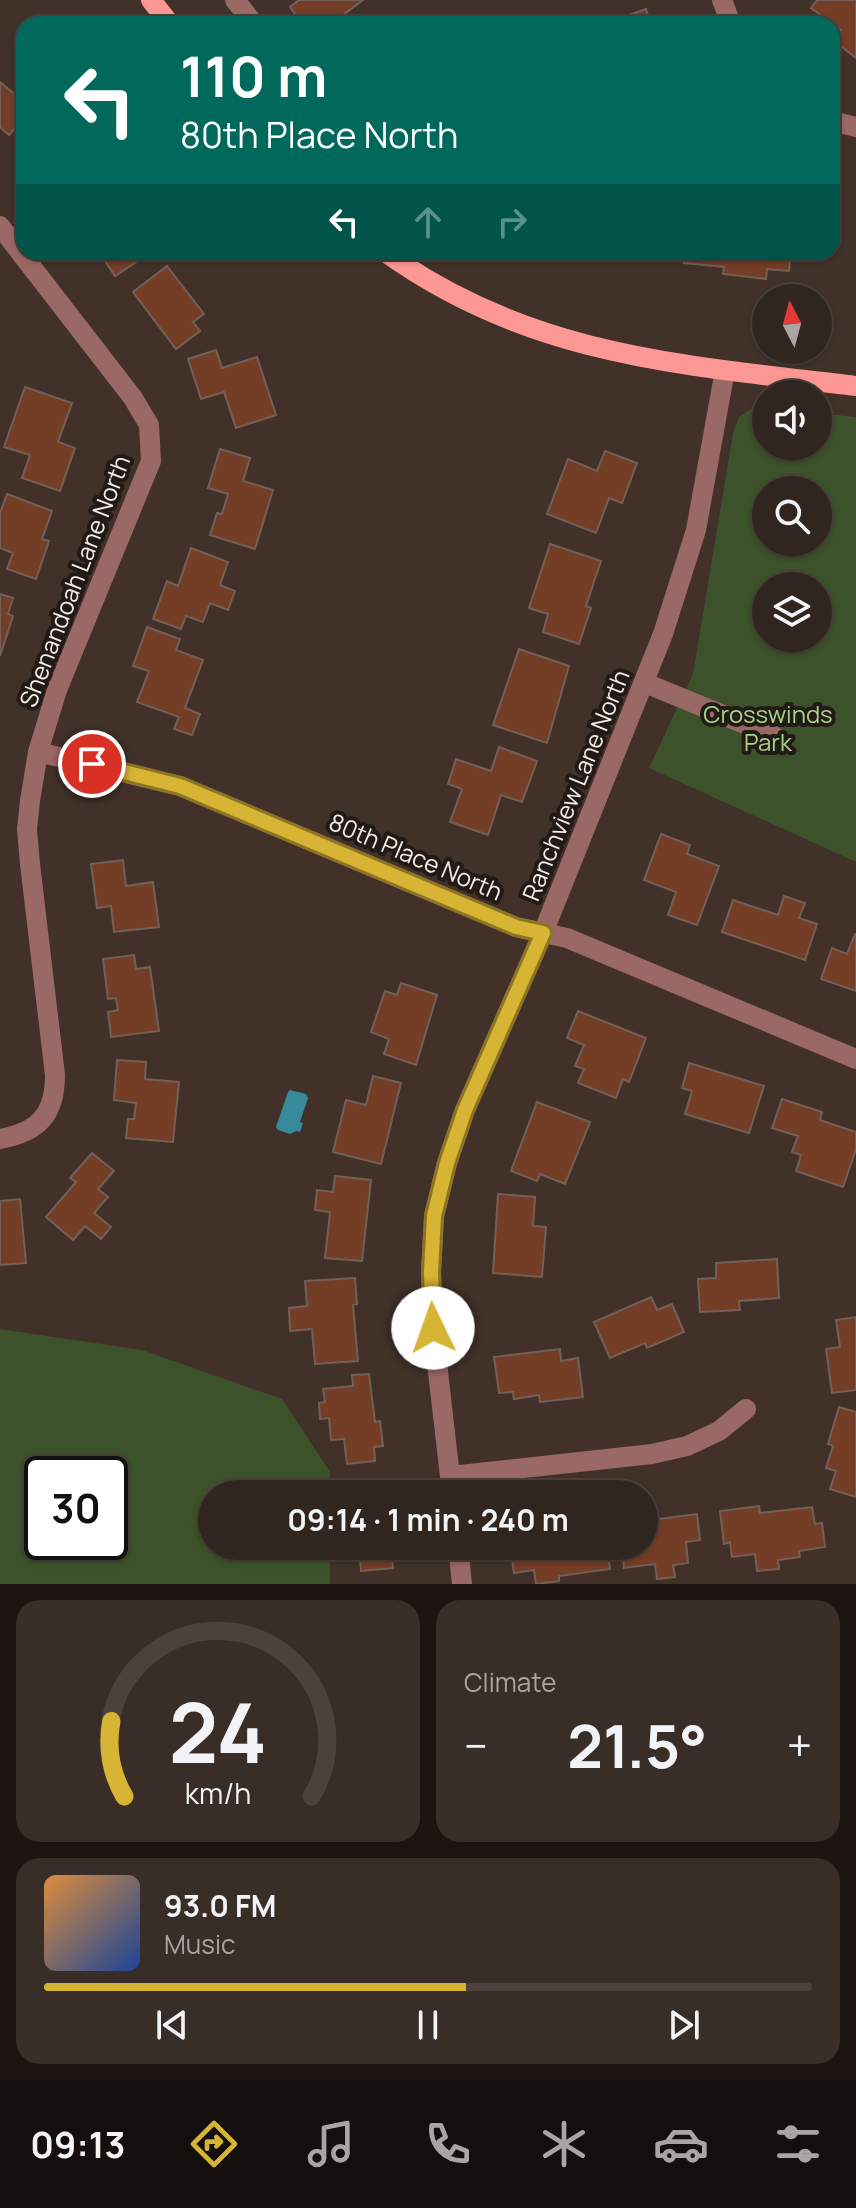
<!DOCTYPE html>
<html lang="en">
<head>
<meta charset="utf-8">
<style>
	:root { --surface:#31251f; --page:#392d28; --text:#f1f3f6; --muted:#a8a5a4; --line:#4c423d; --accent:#d7b434 }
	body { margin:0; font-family:Manrope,sans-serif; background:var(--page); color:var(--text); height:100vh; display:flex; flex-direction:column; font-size:30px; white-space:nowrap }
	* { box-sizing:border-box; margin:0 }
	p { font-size:26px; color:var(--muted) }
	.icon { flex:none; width:44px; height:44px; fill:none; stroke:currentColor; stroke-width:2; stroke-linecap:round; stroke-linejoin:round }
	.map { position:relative; height:1584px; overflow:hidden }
	.sheet { display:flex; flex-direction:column; gap:16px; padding:16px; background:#1b1411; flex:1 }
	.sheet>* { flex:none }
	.banner { position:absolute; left:16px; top:16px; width:824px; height:244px; border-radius:24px; box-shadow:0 2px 6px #0004,0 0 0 2px var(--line); background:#00695c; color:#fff; overflow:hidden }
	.needle { width:52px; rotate:354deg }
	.buttons { position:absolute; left:752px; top:284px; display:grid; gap:16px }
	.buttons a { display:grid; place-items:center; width:80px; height:80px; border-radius:50%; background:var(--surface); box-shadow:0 2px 6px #0004,0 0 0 2px var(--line); font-size:40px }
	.speed { position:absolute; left:24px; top:1456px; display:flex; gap:16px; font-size:40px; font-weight:700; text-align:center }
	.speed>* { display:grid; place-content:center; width:104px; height:104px; border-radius:50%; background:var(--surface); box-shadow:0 2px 6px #0004,0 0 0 2px var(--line); line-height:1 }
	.speed .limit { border:4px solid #111; border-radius:12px; background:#fff; color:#111 }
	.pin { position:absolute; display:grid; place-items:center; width:68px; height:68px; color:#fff; margin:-34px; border:4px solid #fff; border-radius:50%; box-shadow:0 2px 8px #0007 }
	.me { position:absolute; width:88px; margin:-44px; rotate:357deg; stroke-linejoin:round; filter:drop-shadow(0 0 6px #0008) }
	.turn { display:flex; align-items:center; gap:28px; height:168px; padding:0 32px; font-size:36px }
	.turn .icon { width:104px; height:104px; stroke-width:2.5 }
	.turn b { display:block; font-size:56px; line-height:68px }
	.lanes { display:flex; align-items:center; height:76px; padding:0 32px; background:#0003; justify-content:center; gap:40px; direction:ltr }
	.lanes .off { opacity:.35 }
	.big { font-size:60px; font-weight:700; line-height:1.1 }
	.sheet .card { flex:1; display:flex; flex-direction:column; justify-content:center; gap:12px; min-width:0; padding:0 28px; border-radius:24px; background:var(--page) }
	.sheet .dial { align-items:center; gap:0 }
	.dial svg { height:208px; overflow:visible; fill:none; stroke:var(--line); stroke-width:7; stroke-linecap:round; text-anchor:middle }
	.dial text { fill:var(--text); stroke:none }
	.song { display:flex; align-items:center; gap:24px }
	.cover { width:96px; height:96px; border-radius:12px; background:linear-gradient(135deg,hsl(30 70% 55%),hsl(220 70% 35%)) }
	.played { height:8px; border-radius:4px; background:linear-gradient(90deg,var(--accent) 55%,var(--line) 55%) }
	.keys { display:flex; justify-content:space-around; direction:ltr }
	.heat { display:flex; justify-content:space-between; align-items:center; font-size:44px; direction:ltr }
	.sheet .tiles { flex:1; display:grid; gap:16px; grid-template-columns:1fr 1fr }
	.card:last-child { grid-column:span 2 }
	.trip { position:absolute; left:198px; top:1480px; width:460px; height:80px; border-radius:40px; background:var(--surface); box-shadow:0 2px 6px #0004,0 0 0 2px var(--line); font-weight:700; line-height:80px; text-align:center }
	.tab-bar { display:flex; height:128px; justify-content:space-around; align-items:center; background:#140f0c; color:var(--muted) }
	.tab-bar .icon { width:56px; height:56px }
	.tab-bar .active { color:var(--accent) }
	.tab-bar b { font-size:36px; color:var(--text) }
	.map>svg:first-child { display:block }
	.green { fill:#3b522a; fill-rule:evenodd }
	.water { fill:#368a9c }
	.building { fill:#743d26; stroke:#726058; stroke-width:2 }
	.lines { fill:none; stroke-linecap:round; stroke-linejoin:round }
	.minor { stroke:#9a6865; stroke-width:20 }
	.major { stroke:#fd9793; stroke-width:20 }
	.route-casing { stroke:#8c7522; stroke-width:20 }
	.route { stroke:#d7b434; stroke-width:14 }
	.labels { text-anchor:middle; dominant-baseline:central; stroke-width:8; stroke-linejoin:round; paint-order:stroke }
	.street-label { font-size:24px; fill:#f5eae5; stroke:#221a17 }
	.park-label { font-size:24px; fill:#a5d285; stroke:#221a17 }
</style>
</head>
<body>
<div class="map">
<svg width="856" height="1584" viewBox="0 0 856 1584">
	<rect width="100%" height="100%" fill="#413129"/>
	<!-- green -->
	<path class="green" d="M756,406L766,407V446H818V413L856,417V862L649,768L693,674L733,433L739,417ZM766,490H818V542H766ZM766,586H818V638H766Z
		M0,1329L142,1350L282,1399L330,1472V1494H212V1546H330V1584H0ZM42,1474H110V1542H42Z"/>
	<!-- water -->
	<path class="water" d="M290,1090L306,1094L308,1098L300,1122L303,1123L300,1132L296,1131L290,1134L278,1130L276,1127L288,1092Z"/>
	<!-- building -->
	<path class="building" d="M299,0H363L331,24H323L319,18L312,24H302L290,7Z
		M817,0H856V58L833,40L841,30L811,8Z
		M646,9L651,24H610L609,22Z
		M0,82L24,102V118L9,135L0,127Z
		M99,252H134L139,260L115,276Z
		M685,252H791L789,271L767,269L766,279L723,274L724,267L684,263Z
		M167,266L204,314L193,322L200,331L176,349L133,292Z
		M216,350L222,368L257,357L276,415L236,428L224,392L201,399L188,359Z
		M25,387L72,403L58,442L75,448L60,491L22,478L30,455L4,447Z
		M220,449L250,458L243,481L273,490L255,549L210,535L217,513L222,514L228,494L208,488Z
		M605,451L637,463L622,503L609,498L596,533L547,514L568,459L597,471Z
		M7,494L52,511L42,539L49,541L36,579L7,569L13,553L0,548V513Z
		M550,544L601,561L586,606L591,608L579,644L543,632L548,614L529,608Z
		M191,548L228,562L220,585L235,591L228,610L210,603L203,622L186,616L181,629L153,619L167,581L178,586Z
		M0,594L13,598L8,614L13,616L0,656Z
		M147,627L180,639L176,650L203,660L185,708L200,714L192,735L174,729L179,717L137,702L149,671L133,666Z
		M519,649L569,666L547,743L493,725Z
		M499,747L537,761L522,802L501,795L488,835L450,822L462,789L448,784L456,759L491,771Z
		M661,834L690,845L687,854L719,866L697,925L668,915L676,892L644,880Z
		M123,860L126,886L153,882L159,927L114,932L111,906L97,908L91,864Z
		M784,896L805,903L799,918L817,924L805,960L722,932L733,900L778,915Z
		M855,934H856V991L821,979L832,948L847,954Z
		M134,955L136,969L150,967L159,1031L111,1037L108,1012L118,1010L116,998L108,999L103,959Z
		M401,983L437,995L416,1065L384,1054L389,1039L371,1032L385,991L397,995Z
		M578,1011L646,1038L629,1082L623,1079L616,1098L578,1083L584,1069L575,1066L584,1045L567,1038Z
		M117,1060L146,1062L145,1079L179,1082L173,1142L126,1138L128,1119H134L136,1103L114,1100Z
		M689,1063L764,1086L749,1133L685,1114L692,1091L682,1088Z
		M373,1076L401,1083L381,1164L333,1152L346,1100L366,1105Z
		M782,1099L822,1112L820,1120L856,1132V1149L843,1187L796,1171L801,1155L792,1152L798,1136L772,1128Z
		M537,1102L590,1122L565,1184L540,1174L537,1181L511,1171Z
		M92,1153L114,1171L98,1189L108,1197L94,1213L111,1227L101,1239L85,1226L73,1240L46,1217L76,1182L70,1178Z
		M335,1176L371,1180L362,1261L325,1258L330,1212L315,1210L317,1190L333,1192Z
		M498,1194L535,1197L533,1226L546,1227L542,1277L493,1273Z
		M20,1199L26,1263L0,1265V1201Z
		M777,1259L779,1298L739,1301L740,1310L700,1312L698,1279L716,1278V1263Z
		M355,1278L357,1304L353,1305L358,1361L315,1364L312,1329L290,1331L289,1308L307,1306L305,1281Z
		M651,1297L657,1310L672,1304L684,1332L647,1348L645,1343L610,1358L594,1322Z
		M856,1317V1390L832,1393L826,1349L840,1347L836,1320Z
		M560,1349L561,1361L578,1358L583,1397L540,1402L539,1395L514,1399L513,1392L499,1393L494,1357Z
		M369,1374L375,1422L380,1421L383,1446L374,1447L375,1461L347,1464L344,1439L331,1440L329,1418L320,1419L319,1403L325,1402L323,1389L353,1386L352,1375Z
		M839,1407L856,1412V1497L830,1489L836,1471L826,1468L833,1446L828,1444Z
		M386,1482L387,1494H341L340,1487Z
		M759,1506L760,1513L812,1507L815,1524L822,1523L825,1547L799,1551L800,1557L778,1560L779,1569L757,1571L755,1554L732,1557L730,1542L724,1544L720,1511Z
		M697,1514L700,1540L686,1542L688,1563L673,1565L675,1577L657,1579L655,1564L624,1568L622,1546H644V1521Z
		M359,1546H391L393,1568L361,1571Z
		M510,1546H607L610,1569L559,1576V1581L536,1584L534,1570L514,1573Z"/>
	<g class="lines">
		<!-- minor -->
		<path class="minor" d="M235,0L254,24
			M722,0L731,24
			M832,121L856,127
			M0,226L133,398L149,425L151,461L57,690L38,752L30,801L27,829L30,864L55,1075C55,1114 39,1132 0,1139
			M645,683L774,736
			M38,752L180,786L516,927L567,938L856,1059
			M451,1476L652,1454L687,1446L719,1431L746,1409
			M452,1494L433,1328L431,1272L434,1216L447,1163L465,1110L543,933L663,634L696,530L725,370
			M458,1546L462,1584"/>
		<!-- major -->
		<path class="major" d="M151,0L170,24
			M385,252C531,357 684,365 856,386"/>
	</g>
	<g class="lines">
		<!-- route casing -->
		<g class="route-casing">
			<path id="route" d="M92,764L180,786L516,927L543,933L465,1110L447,1163L434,1216L431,1272L433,1328"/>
		</g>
		<!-- route -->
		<use href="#route" class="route"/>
	</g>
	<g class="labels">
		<!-- street labels -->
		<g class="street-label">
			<text transform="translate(74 581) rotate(-69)">Shenandoah Lane North</text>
			<text transform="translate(575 785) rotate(-68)">Ranchview Lane North</text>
			<text transform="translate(416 856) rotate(23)">80th Place North</text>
		</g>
		<!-- park labels -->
		<g class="park-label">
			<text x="768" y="713">Crosswinds<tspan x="768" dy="28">Park</tspan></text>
		</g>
	</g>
</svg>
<div class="buttons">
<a><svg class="needle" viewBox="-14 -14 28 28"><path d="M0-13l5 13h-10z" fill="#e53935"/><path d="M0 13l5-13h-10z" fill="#a8a5a4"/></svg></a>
<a><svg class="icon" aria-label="sound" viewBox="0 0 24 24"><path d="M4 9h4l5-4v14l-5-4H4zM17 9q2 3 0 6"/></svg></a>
<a><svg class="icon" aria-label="search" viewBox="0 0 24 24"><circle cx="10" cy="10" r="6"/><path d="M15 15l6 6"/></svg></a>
<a><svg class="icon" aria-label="layers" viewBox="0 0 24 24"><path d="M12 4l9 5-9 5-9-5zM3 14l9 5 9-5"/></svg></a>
</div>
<div class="speed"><div class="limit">30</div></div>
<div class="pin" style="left:92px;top:764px;background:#d93025"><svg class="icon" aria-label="arrive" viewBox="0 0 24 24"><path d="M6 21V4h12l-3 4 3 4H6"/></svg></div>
<svg class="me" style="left:433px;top:1328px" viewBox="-20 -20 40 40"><circle r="19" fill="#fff"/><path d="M0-13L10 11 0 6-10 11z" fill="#d7b434"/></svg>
<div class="trip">09:14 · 1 min · 240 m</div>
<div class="banner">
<div class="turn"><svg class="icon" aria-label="left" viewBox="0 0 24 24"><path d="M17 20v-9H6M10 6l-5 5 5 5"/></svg><div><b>110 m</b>80th Place North</div></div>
<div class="lanes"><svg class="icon" aria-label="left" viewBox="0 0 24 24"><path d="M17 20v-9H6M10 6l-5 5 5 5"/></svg><svg class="icon off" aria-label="ahead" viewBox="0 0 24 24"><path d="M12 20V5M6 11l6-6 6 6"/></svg><svg class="icon off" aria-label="right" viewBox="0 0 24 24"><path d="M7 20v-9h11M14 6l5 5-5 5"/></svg></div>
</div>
</div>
<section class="sheet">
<div class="tiles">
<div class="card dial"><svg viewBox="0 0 100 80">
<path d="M14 69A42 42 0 1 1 86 69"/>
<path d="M14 69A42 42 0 0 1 9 40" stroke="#d7b434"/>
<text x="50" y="56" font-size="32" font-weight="700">24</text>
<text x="50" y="72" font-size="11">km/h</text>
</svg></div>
<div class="card"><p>Climate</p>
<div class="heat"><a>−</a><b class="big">21.5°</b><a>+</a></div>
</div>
<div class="card">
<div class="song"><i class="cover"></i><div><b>93.0 FM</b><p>Music</p></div></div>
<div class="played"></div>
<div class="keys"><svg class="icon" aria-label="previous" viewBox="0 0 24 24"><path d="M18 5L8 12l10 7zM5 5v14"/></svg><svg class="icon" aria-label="pause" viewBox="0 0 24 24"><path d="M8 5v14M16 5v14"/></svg><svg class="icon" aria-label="next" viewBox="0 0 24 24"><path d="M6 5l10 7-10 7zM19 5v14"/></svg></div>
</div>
</div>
</section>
<nav class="tab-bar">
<b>09:13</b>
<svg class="icon active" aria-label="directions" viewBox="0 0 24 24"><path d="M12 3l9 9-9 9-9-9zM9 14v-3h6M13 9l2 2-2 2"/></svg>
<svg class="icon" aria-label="music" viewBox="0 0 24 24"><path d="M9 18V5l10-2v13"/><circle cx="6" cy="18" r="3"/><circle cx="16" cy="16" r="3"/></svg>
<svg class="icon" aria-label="phone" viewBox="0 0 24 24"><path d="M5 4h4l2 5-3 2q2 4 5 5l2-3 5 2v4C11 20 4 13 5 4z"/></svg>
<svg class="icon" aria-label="climate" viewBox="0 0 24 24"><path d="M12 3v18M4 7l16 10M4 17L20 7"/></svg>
<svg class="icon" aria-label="car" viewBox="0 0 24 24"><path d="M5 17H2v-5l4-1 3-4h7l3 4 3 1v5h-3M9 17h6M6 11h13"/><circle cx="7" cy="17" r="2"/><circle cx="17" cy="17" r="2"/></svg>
<svg class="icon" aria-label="filters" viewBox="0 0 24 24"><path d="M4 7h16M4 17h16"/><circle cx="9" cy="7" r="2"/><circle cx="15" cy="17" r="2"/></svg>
</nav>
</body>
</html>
